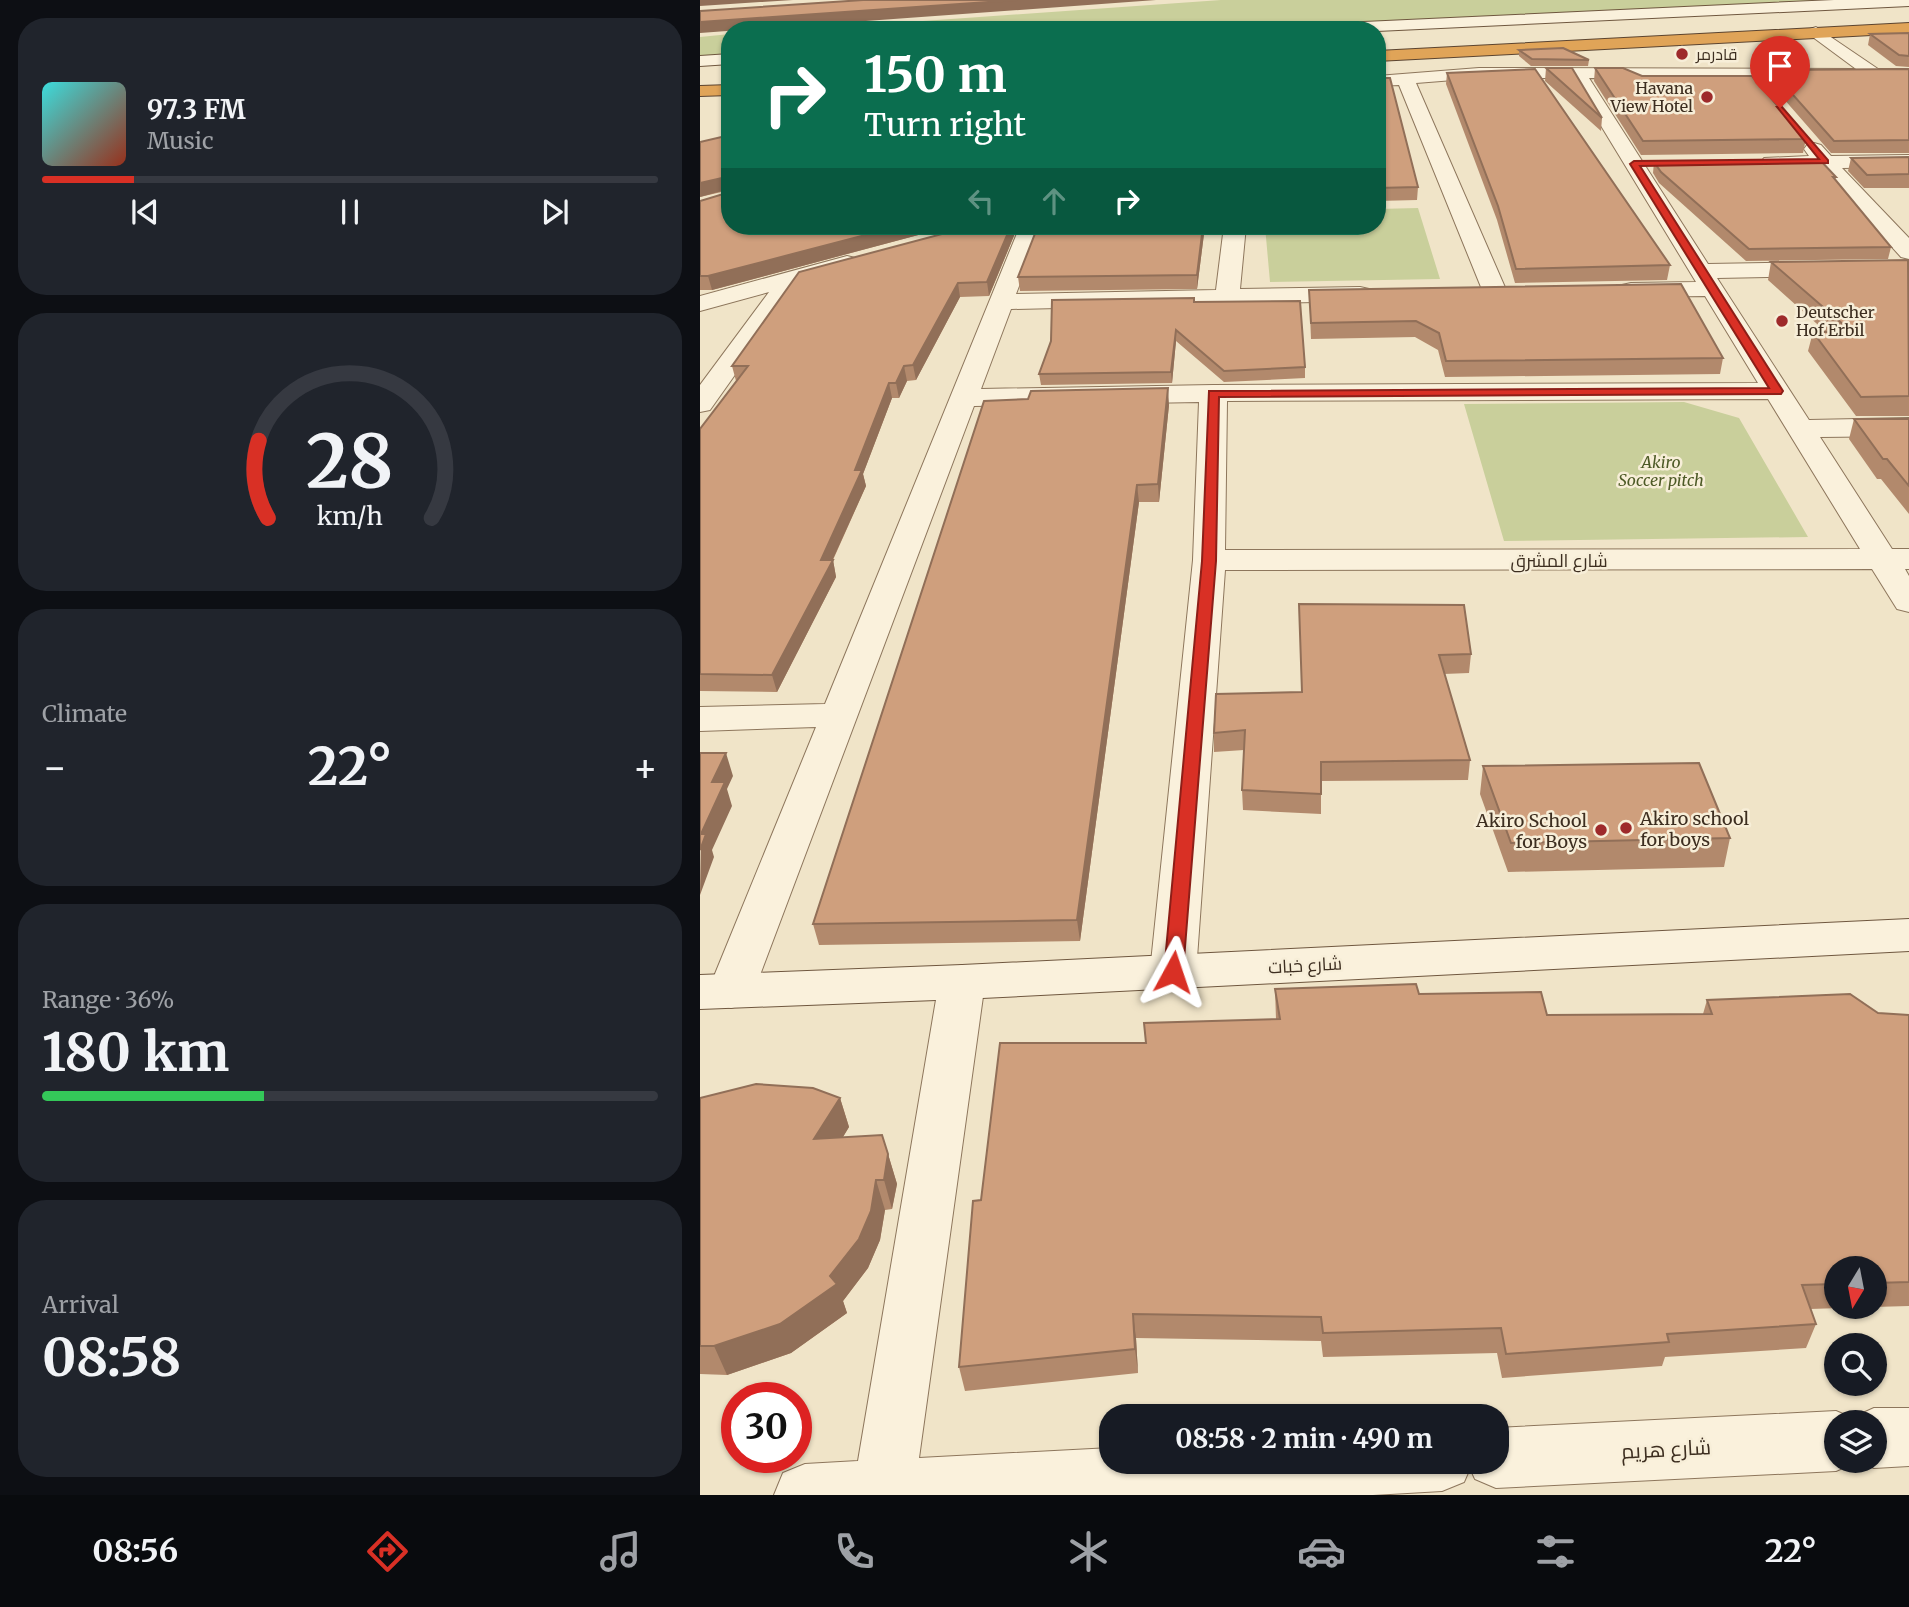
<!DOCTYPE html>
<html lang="en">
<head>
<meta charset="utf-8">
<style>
	:root { --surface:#171b24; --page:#20242c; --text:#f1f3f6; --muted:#9ea1a6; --line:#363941; --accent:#d93025 }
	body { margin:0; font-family:Merriweather,Cairo,serif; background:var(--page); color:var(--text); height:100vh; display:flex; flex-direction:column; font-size:26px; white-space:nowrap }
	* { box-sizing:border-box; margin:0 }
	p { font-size:23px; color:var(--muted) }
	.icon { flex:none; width:38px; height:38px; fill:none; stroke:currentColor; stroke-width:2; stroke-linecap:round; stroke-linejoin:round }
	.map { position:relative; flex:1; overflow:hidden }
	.sheet { display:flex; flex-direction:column; gap:18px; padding:18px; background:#0d0f14; width:700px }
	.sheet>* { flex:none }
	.hud { position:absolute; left:21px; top:21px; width:665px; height:214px; border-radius:28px; box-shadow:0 2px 5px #0004; background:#0b6e4f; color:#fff; overflow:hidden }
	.needle { width:46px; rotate:190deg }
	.controls { position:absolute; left:1124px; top:1256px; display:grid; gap:14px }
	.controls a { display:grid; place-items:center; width:63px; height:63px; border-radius:50%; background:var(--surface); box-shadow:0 2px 5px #0004; font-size:35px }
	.speed { position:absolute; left:21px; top:1382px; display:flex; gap:14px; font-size:35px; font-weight:700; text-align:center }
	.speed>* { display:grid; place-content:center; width:91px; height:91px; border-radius:50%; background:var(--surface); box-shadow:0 2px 5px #0004; line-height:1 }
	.speed .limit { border:10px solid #d22; background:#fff; color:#111 }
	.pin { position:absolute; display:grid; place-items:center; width:60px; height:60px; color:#fff; margin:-72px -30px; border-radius:50% 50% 50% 0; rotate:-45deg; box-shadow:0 0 7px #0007 }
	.pin .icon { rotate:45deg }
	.me { position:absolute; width:77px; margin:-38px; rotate:5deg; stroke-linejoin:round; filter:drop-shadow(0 0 5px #0008) }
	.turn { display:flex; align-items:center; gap:24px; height:147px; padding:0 28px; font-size:32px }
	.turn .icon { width:91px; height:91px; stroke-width:2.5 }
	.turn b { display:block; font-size:49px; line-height:60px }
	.lanes { display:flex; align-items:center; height:66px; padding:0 28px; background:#0003; justify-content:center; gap:35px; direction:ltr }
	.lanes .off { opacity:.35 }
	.big { font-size:52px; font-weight:700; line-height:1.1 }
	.sheet .tile { flex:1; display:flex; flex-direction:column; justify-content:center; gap:10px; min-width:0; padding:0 24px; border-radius:28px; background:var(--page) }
	.sheet .dial { align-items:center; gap:0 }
	.dial svg { height:182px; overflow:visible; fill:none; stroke:var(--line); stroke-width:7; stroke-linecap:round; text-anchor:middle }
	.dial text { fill:var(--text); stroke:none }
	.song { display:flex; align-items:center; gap:21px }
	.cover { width:84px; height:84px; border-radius:10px; background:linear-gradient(135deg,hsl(180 70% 55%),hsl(10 70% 35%)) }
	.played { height:7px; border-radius:4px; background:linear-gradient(90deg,var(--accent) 15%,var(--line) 15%) }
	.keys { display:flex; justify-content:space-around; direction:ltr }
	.heat { display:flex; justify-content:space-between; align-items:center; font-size:38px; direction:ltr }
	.charge { height:10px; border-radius:5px; background:linear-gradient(90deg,#34c759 36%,var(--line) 0) }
	.trip { position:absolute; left:399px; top:1404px; width:410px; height:70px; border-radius:28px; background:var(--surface); box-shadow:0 2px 5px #0004; font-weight:700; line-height:70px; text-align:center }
	.menu { display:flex; height:112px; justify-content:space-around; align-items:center; background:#090b0e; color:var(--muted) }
	.menu .icon { width:49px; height:49px }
	.menu .active { color:var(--accent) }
	.menu b { font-size:32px; color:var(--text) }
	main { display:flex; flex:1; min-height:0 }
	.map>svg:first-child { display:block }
	.green { fill:#c9cf9b }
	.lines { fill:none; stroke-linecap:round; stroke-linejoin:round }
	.street-casing { stroke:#8d765c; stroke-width:2 }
	.secondary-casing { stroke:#6f573f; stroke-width:2 }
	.highway-casing { stroke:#5b4430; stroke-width:2 }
	.street { fill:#faf1dc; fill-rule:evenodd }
	.secondary { fill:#faf1dc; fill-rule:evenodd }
	.highway { fill:#e0a458; fill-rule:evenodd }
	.wall { fill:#b2896c }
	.shaded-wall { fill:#916f58 }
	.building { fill:#cf9f7d; stroke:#916f58; stroke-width:2 }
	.route { fill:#d93025; stroke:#8d1f18; stroke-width:2 }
	.poi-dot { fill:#9e2a2b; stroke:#f7eed8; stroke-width:2.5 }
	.labels { text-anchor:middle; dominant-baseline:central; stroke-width:5; stroke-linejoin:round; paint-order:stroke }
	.far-poi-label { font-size:16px; fill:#3d2e20; stroke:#f7eed8; text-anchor:start }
	.far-park-label { font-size:16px; font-style:italic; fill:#4d5a26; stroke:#f7eed8 }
	.street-label { font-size:18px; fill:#3d2e20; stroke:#f7eed8 }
	.poi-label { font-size:18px; fill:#3d2e20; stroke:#f7eed8; text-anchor:start }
	.near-street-label { font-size:21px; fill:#3d2e20; stroke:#f7eed8 }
</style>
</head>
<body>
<main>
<section class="sheet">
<div class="tile">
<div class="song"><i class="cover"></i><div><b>97.3 FM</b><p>Music</p></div></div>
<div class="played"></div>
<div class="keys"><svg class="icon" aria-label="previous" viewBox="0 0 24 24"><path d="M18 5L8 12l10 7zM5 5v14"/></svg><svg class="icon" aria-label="pause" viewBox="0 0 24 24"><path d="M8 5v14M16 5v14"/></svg><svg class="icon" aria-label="next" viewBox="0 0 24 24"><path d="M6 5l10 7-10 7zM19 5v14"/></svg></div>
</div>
<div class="tile dial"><svg viewBox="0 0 100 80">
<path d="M14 69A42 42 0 1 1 86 69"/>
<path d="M14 69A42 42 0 0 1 10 35" stroke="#d93025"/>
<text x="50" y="56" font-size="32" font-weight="700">28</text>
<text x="50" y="72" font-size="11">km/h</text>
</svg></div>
<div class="tile"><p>Climate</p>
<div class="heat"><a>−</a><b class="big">22°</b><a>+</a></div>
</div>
<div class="tile"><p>Range · 36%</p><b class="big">180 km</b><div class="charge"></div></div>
<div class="tile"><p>Arrival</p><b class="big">08:58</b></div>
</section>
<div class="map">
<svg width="1209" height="1495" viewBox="0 0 1209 1495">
	<rect width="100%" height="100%" fill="#f0e4c8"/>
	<!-- green -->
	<path class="green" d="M521,0H1155L542,30H96Z
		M30,34V55L0,56V37Z
		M718,208L740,279L570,282L565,226H677V209Z
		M984,402L1039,418L1108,537L804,541L764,404Z"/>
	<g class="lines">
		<!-- street casing -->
		<g class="street-casing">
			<path id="street" d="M1116,27L1178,69H1209V79L889,78L1008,264L1122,262L1130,264L1134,269L1130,274L1122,276L1017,278L1109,420L1209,418V436L1120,437L1192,549H1209V569H1205L1209,576V612L1197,609L1172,569L525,570L496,972L489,984L473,989L457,984L450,972L493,560L499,402L274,406L54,991L47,1003L31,1008L15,1003L8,991L116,727L0,731V707L125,704L320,226H342L316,294L516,290L524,226H546L540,289L660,287L669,289L672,294L669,299L660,301L311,309L281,389L513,385L1058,383L1005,296L931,297L922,295L919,290L922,285L931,283L996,282L872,78H779L716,83L807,292L804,297L795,299L786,297L783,292L699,85L677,86V76L779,68L1156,69L1110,35L1108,32L1110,29ZM1068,399L1160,549L525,550L527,401Z
				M1114,143L1121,145L1131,156L1209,155V167L1142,168L1209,238V259L1201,257L1120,168H1071L1064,166L1061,162L1064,158L1109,156L1104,149L1107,145Z
				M147,256L155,258L159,263L155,268L100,283L10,410L0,412V385L69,292L0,311V296Z
				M262,965L278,970L285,982L219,1458L411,1448V1461H796V1428L1136,1411L1152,1418L1174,1408H1209V1466L1174,1468L1159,1461H1174V1423H1136V1461H1158L1136,1471L796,1488L775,1479L770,1468L764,1482L742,1491L673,1495H74L83,1473L105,1464L158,1461L239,982L246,970Z"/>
		</g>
		<!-- secondary casing -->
		<g class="secondary-casing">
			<path id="secondary" d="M1134,0H1209V6L677,31L591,30L599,25Z
				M30,54V64L0,66V56Z
				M1209,919V951L262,999L0,1009V975L262,965Z"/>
		</g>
		<!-- highway casing -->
		<g class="highway-casing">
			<path id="highway" d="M1209,23V33L677,61V51Z
				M30,85V95L0,96V86Z"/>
		</g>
		<!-- street -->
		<use href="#street" class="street"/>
		<!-- secondary -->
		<use href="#secondary" class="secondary"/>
		<!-- highway -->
		<use href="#highway" class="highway"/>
	</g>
	<!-- wall -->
	<path class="wall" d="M1209,33V67L1196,66L1168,45L1170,34Z
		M819,50L889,60L888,66H831L819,56Z
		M846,68L902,118L901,131L845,81Z
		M895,68L942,76L1106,139L1103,153L941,155L894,81Z
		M1209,69V153H1131L1069,82L1071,70Z
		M747,73L970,265L967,280L815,283L797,220L746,84Z
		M677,78L718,187L717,200L677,201Z
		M30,135V226H252L12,290H0V201L30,192V190L0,197Z
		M1209,157V188H1164L1148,171L1151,158Z
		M954,162L1136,177L1135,180L1191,247L1188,259L1046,261L959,183L953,173Z
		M318,226L289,296L260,297L216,380L207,381L199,398H192L163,474L166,486L133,560L136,577L77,692L0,691V429L36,381L32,366Z
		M338,226H505L497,289L320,291L318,277Z
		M1209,260V416H1156L1108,351L1113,332H1126L1068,280L1071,262Z
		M609,290L1023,358L1020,374L745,377L738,350L715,337L611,339Z
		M495,302L605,367V378L524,382L476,341L472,383L341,385L339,374Z
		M469,405L459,502H439L380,941L119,945L113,924Z
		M1154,419H1209V514L1181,479H1177L1149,439Z
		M599,604L771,654L769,673L744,674L770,760L768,780L621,781V814L543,810L542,790L544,750L514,752V733L602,692Z
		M783,766L1030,838L1024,867L808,872L780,794Z
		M575,989L719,994L847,1015L1003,1014L1007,1000L1209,1015V1306L1174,1307V1269H1136V1307H1171L1110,1309L1116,1324L1106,1348L965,1357L962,1366L802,1378L797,1353L623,1357L621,1341L436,1338L438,1373L265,1391L259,1367L281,1200L576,1019Z
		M0,1098H140L149,1127L143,1137L188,1154L197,1184L192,1209L185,1210L180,1240L168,1268L143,1301L147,1313L91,1353L27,1375L0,1374Z"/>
	<!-- shaded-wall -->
	<path class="shaded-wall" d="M0,0H93L0,6Z
		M317,0H456L0,33V22Z
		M26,177L29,189L0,197V183Z
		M200,226H252L12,290L8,276Z
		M311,226H318L289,296L287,282Z
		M503,226H505L497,289V275Z
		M258,283L260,297L216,380L213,365Z
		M476,330V341L472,383L471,372Z
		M204,366L207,381L199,398L196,383Z
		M189,383L192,398L163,474L166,486L132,561L133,560L136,577L77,692L72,675L121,560Z
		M468,388L469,405L459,502L458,484Z
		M437,485L439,502L380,941L377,920Z
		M26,753L33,776L27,789L32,806L12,850L14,857L0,895L1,834L12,782Z
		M140,1098L149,1127L124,1168L114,1139Z
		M188,1154L197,1184L192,1209L184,1180Z
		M176,1180L185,1210L180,1240L168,1268L143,1301L147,1313L91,1353L27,1375L14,1346L130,1276Z
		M433,1314L436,1338L438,1373L435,1349Z"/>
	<!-- building -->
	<path class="building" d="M163,0H317L0,22V11Z
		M1209,33V56L1199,55L1170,34Z
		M863,48L889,60L832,59L819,50Z
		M846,68H872L902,118Z
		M895,68H923L942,76H1052L1106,139L943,141Z
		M835,69L970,265L816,269L798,206L747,73Z
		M1209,69V140L1134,141L1071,70Z
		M677,78H690L718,187L677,188Z
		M30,135V226H200L8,276H0V201L30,192V179L26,177L0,183V142Z
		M1209,157V174L1167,175L1151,158Z
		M1120,160L1136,177H1133L1191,247L1049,249L961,172L954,162Z
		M272,226H311L287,282L258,283L213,365L204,366L196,383H189L155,470H162L121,560H133L72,675L0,674V429L48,366H32L99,272Z
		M338,226H503L497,275L318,277Z
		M1208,260L1209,396L1161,397L1113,332H1152L1071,262Z
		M981,284L1023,358L746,361L739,333L716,321L611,323L609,290Z
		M494,298V302L600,301L605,367L524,371L476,330L471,372L339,374L351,341L352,300Z
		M468,388L458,484L437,485L377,920L113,924L284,401L328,399L331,391Z
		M1154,419H1209V486L1187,459H1183Z
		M599,604L764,605L771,654L739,655L770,760L621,762V794L542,790L545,730L514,733L516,694L602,692Z
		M0,753H26L12,782H25L1,834H6L0,850Z
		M999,763L1030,838L811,843L783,766Z
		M716,984L719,994L841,992L847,1015L1012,1014L1007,1000L1150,994L1178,1013L1209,1015V1282L1174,1283V1269H1136V1284L1102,1285L1116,1324L967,1334L969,1342L806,1354L801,1328L623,1333L621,1317L433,1314L435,1349L259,1367L273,1201L281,1200L300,1043H446L444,1023L580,1019L575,989Z
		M56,1084L113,1088L140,1098L114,1139L182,1135L188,1154L184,1180H176L171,1211L159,1239L130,1276L137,1284L80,1324L14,1346H0V1098Z"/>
	<!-- route -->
	<path class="route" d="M1077,107H1082L1128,160V163L940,166L1083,391L1081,394L519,397L516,561L483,972L480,977H467L464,972L502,561L509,391L1069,388L930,164L934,161L1119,159Z"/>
	<!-- markers -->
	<g class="poi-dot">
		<circle cx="982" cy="54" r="7"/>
		<circle cx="1007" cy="97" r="7"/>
		<circle cx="1082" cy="321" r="7"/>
		<circle cx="926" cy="828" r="7"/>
		<circle cx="901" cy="830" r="7"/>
	</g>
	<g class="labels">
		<!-- far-poi labels -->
		<g class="far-poi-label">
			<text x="996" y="54">قادرمر</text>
			<text x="993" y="88" text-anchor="end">Havana<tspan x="993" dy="18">View Hotel</tspan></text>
			<text x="1096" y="312">Deutscher<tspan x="1096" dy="18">Hof Erbil</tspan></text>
		</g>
		<!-- far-park labels -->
		<g class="far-park-label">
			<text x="961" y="462">Akiro<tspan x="961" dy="18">Soccer pitch</tspan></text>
		</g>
		<!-- street labels -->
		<g class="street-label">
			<text x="859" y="560">شارع المشرق</text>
			<text transform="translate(605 965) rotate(-3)">شارع خبات</text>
		</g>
		<!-- poi labels -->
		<g class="poi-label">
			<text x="940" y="818">Akiro school<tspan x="940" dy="21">for boys</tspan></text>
			<text x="887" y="820" text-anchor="end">Akiro School<tspan x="887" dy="21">for Boys</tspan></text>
		</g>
		<!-- near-street labels -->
		<g class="near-street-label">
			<text transform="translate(966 1449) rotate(-3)">شارع هريم</text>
		</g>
	</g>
</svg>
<div class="controls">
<a><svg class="needle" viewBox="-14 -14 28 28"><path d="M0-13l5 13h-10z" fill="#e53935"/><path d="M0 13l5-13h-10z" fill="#9ea1a6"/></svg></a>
<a><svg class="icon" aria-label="search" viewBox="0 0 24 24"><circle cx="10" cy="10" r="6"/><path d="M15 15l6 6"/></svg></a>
<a><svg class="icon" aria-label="layers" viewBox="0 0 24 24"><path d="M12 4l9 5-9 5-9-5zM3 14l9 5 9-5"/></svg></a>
</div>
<div class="speed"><div class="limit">30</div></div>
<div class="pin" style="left:1080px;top:108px;background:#d93025"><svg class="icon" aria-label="arrive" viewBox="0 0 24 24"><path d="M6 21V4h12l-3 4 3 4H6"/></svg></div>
<svg class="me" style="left:473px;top:972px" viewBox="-20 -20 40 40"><path d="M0-17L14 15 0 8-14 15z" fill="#d93025" stroke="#fff" stroke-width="4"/></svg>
<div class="trip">08:58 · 2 min · 490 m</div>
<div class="hud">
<div class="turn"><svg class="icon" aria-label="right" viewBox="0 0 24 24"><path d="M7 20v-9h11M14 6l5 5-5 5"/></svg><div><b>150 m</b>Turn right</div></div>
<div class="lanes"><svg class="icon off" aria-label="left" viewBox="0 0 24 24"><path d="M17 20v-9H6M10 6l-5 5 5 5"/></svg><svg class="icon off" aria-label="ahead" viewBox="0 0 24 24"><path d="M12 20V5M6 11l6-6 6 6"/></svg><svg class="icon" aria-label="right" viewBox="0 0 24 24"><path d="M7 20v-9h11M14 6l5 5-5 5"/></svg></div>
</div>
</div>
</main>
<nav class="menu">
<b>08:56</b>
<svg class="icon active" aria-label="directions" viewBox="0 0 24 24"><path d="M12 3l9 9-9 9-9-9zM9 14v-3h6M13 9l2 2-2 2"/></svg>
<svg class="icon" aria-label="music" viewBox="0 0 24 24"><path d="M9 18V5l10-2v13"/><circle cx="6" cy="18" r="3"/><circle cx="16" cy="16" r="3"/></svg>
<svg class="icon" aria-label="phone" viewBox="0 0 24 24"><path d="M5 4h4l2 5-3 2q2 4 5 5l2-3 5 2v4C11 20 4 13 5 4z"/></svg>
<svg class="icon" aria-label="climate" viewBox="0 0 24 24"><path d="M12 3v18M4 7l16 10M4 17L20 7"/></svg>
<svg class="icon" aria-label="car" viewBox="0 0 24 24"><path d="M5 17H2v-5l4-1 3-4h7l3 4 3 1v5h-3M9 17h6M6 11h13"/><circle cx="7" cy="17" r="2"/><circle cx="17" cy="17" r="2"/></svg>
<svg class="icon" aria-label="filters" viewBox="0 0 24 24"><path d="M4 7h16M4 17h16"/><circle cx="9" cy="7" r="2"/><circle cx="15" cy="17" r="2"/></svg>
<b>22°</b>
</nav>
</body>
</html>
